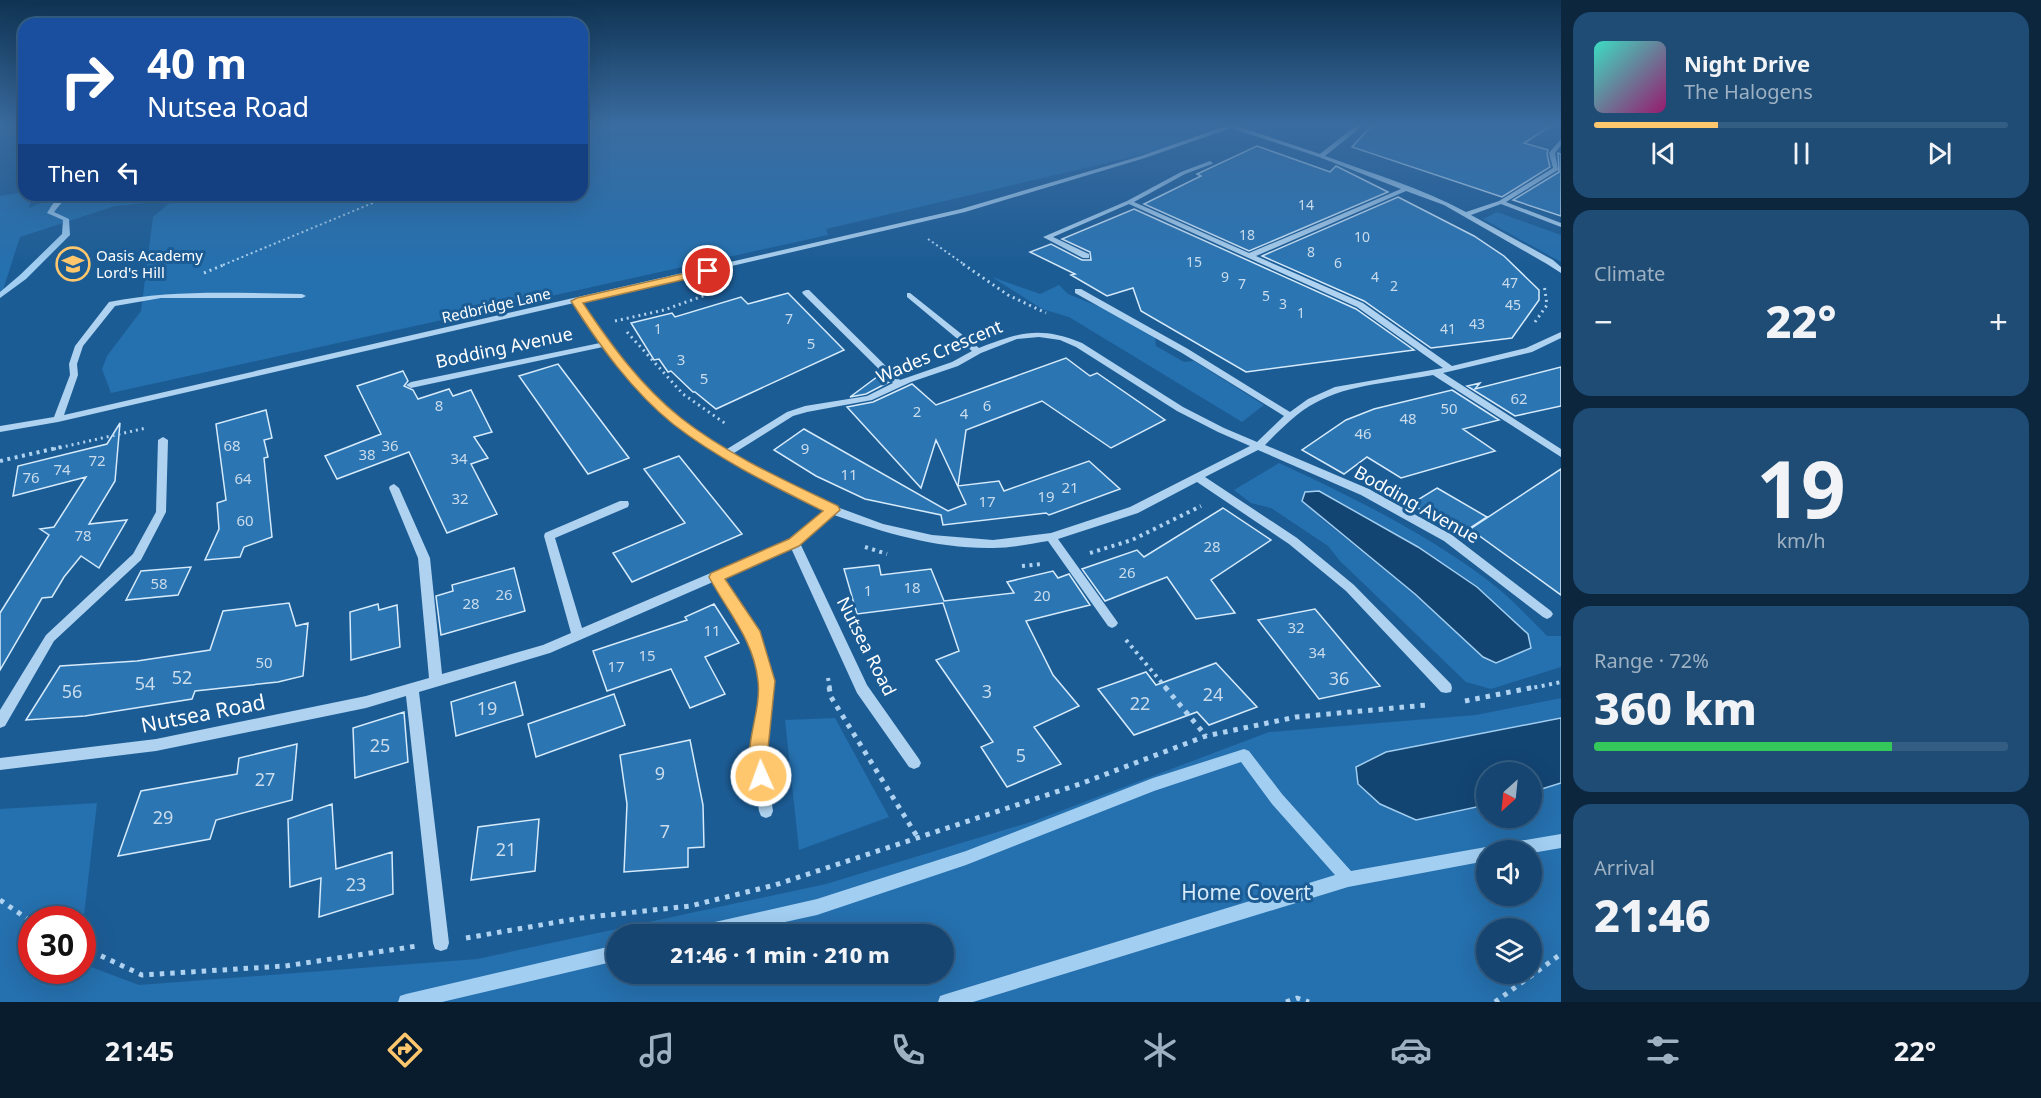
<!DOCTYPE html>
<html lang="en">
<head>
<meta charset="utf-8">
<style>
	:root { --surface:#154570; --page:#1e4c75; --text:#f1f3f6; --muted:#9db1c3; --line:#345d83; --accent:#ffc76d }
	body { margin:0; font-family:"Noto Sans",sans-serif; background:var(--page); color:var(--text); height:100vh; display:flex; flex-direction:column; font-size:22px; white-space:nowrap }
	* { box-sizing:border-box; margin:0 }
	p { font-size:20px; color:var(--muted) }
	.icon { flex:none; width:33px; height:33px; fill:none; stroke:currentColor; stroke-width:2; stroke-linecap:round; stroke-linejoin:round }
	.map { position:relative; flex:1; overflow:hidden }
	.sheet { display:flex; flex-direction:column; gap:12px; padding:12px; background:#0c263e; width:480px }
	.sheet>* { flex:none }
	.banner { position:absolute; left:18px; top:18px; width:570px; height:183px; border-radius:18px; box-shadow:0 6px 24px #0002,0 0 0 2px var(--line); background:#1a4fa0; color:#fff; overflow:hidden }
	.needle { width:39px; rotate:207deg }
	.buttons { position:absolute; left:1476px; top:762px; display:grid; gap:12px }
	.buttons a { display:grid; place-items:center; width:66px; height:66px; border-radius:50%; background:var(--surface); box-shadow:0 6px 24px #0002,0 0 0 2px var(--line); font-size:30px }
	.speed { position:absolute; left:18px; top:906px; display:flex; gap:12px; font-size:30px; font-weight:700; text-align:center }
	.speed>* { display:grid; place-content:center; width:78px; height:78px; border-radius:50%; background:var(--surface); box-shadow:0 6px 24px #0002,0 0 0 2px var(--line); line-height:1 }
	.speed .limit { border:9px solid #d22; background:#fff; color:#111 }
	.pin { position:absolute; display:grid; place-items:center; width:51px; height:51px; color:#fff; margin:-26px; border:3px solid #fff; border-radius:50%; box-shadow:0 2px 6px #0007 }
	.me { position:absolute; width:66px; margin:-33px; rotate:358deg; stroke-linejoin:round; filter:drop-shadow(0 0 4px #0008) }
	.turn { display:flex; align-items:center; gap:21px; height:126px; padding:0 30px; font-size:27px }
	.turn .icon { width:78px; height:78px; stroke-width:2.5 }
	.turn b { display:block; font-size:42px; line-height:51px }
	.then { display:flex; align-items:center; height:57px; padding:0 30px; background:#0003; gap:12px; font-size:22px }
	.big { font-size:45px; font-weight:800; line-height:1.1 }
	.sheet .widget { flex:1; display:flex; flex-direction:column; justify-content:center; gap:9px; min-width:0; padding:0 21px; border-radius:18px; background:var(--page) }
	.sheet .dial { align-items:center; gap:0 }
	.dial b { font-size:78px; line-height:1 }
	.song { display:flex; align-items:center; gap:18px }
	.cover { width:72px; height:72px; border-radius:9px; background:linear-gradient(135deg,hsl(170 70% 55%),hsl(320 70% 35%)) }
	.played { height:6px; border-radius:3px; background:linear-gradient(90deg,var(--accent) 30%,var(--line) 30%) }
	.keys { display:flex; justify-content:space-around; direction:ltr }
	.heat { display:flex; justify-content:space-between; align-items:center; font-size:33px; direction:ltr }
	.charge { height:9px; border-radius:4px; background:linear-gradient(90deg,#34c759 72%,var(--line) 0) }
	.trip { position:absolute; left:606px; top:924px; width:348px; height:60px; border-radius:30px; background:var(--surface); box-shadow:0 6px 24px #0002,0 0 0 2px var(--line); font-weight:800; line-height:60px; text-align:center }
	.dock { display:flex; height:96px; justify-content:space-around; align-items:center; background:#081c2d; color:var(--muted) }
	.dock .icon { width:42px; height:42px }
	.dock .on { color:var(--accent) }
	.dock b { font-size:27px; color:var(--text) }
	main { display:flex; flex:1; min-height:0 }
	.map>svg:first-child { display:block }
	.green { fill:#2570ae; fill-rule:evenodd }
	.water { fill:#134573; stroke:#a2cef1; stroke-width:1.5 }
	.lines { fill:none; stroke-linecap:round; stroke-linejoin:round }
	.stream { fill:#a2cef1; fill-rule:evenodd }
	.building { fill:#2b75b3; stroke:#d5eafb; stroke-width:1.5 }
	.path-far3 { stroke:#aed2ef; stroke-width:2; stroke-dasharray:2 3; stroke-linecap:butt }
	.path-far2 { stroke:#aed2ef; stroke-width:3; stroke-dasharray:2 4; stroke-linecap:butt }
	.path-far1 { stroke:#aed2ef; stroke-width:4; stroke-dasharray:3 4.5; stroke-linecap:butt }
	.path { stroke:#aed2ef; stroke-width:5; stroke-dasharray:4.5 6; stroke-linecap:butt }
	.minor { fill:#aed2ef; fill-rule:evenodd }
	.route { fill:#ffc76d; stroke:#a68147; stroke-width:1.5 }
	.labels { text-anchor:middle; dominant-baseline:central; stroke-width:6; stroke-linejoin:round; paint-order:stroke }
	.far-number-label { font-size:14px; fill:#cadcec }
	.far-poi-label { font-size:15px; fill:#fff; stroke:#1c5c95; text-anchor:start }
	.far-street-label { font-size:15px; fill:#fff; stroke:#1c5c95 }
	.number-label { font-size:15px; fill:#cadcec }
	.street-label { font-size:18px; fill:#fff; stroke:#1c5c95 }
	.near-number-label { font-size:18px; fill:#cadcec }
	.near-street-label { font-size:21px; fill:#fff; stroke:#1c5c95 }
	.near-park-label { font-size:21px; fill:#d5eafb; stroke:#1c5c95 }
</style>
</head>
<body>
<main>
<div class="map">
<svg width="1561" height="1002" viewBox="0 0 1561 1002">
	<rect width="100%" height="100%" fill="#1c5c95"/>
	<!-- green -->
	<path class="green" d="M582,124H1216L1165,149L826,229L828,235L111,393L102,369L107,356L141,311L153,217L173,200L115,206L20,237L3,290L0,291V196L24,192V195H33L29,208L60,195H582Z
		M1497,212L1561,235V262L1483,219Z
		M992,277L1040,294L1059,285L1068,294L1113,312L1155,337L1156,346L1184,362L1194,361L1264,405L1242,422L1069,317L1042,309Z
		M1279,463C1352,497 1426,533 1490,582C1511,598 1529,618 1547,636H1561V667L1491,689L1466,682L1340,561L1328,546L1271,508L1251,503L1234,490ZM1353,510L1418,547L1477,587L1528,634L1483,657L1415,594L1319,517Z
		M1561,698V718L1386,752L1358,784L1380,804L1416,820L1486,805V818H1532V792L1561,783V1002H0V809L97,803L83,924L82,920H32V970H82L83,964L139,985L477,959L826,884L1034,821L1269,732L1476,715ZM1486,850H1532V896H1486ZM1486,928H1532V974H1486ZM616,934H944V974H616Z
		M835,718L889,817L799,850L785,720Z"/>
	<!-- water -->
	<path class="water" d="M1319,491L1418,547L1477,587L1528,634L1531,648L1496,663L1483,657L1415,594L1302,501L1305,492Z
		M1561,718V783L1532,792V772H1486V805L1416,820L1380,804L1358,784L1356,767L1386,752Z"/>
	<g class="lines">
		<!-- stream -->
		<path class="stream" d="M61,195L67,196L54,212L69,219L70,235L26,279L0,298V292L20,275L62,234L63,220L47,213L52,205Z
			M1244,749L1249,751L1282,794L1351,871L1486,847L1492,850H1486V861L1348,887L973,1002H938L940,996L946,994L1335,875L1272,804L1241,762L1154,791L966,865L817,915L730,934H689L691,928L697,926L817,899L966,851L1153,778Z
			M1561,834V848L1532,853V850H1500L1502,845L1507,843Z
			M616,945V961L442,1002H398L400,996L406,994Z"/>
	</g>
	<!-- building -->
	<path class="building" d="M1373,124H1554L1524,143L1548,150L1547,154L1550,167L1502,197L1352,147Z
		M1257,146L1330,172L1336,166L1388,192L1249,251L1144,204L1201,176L1197,174Z
		M1558,153L1561,154V216L1513,200L1559,172Z
		M1398,197L1474,236L1504,256L1539,290V300L1512,338L1431,348L1364,301L1262,256Z
		M1134,209L1356,309L1414,350L1246,372L1141,311L1133,288L1107,296L1071,275L1075,274L1030,252L1051,244L1082,260H1091L1090,252L1062,239Z
		M788,293L844,350L716,409L695,392H693L671,371L668,372L659,359L654,360L631,323L672,313L675,317L741,297L748,304Z
		M1066,358L1090,376L1097,373L1165,420L1111,448L1042,401L966,430L958,486L999,481L1004,491L1089,461L1120,489L1049,515L1046,513L943,525L941,515L865,499L816,476L774,450L804,429L948,511L966,504L936,440L921,488L847,407L873,402L912,384L936,405Z
		M558,364L629,458L588,474L519,376Z
		M1561,367V406L1515,416L1467,386L1480,383L1475,389Z
		M403,371L408,381L404,386L413,390L418,399L449,389L453,396L471,390L492,432L474,437L488,458L471,464L497,514L447,533L409,452L337,479L325,456L381,434L357,386Z
		M881,374L889,382L866,394L850,397Z
		M1452,390L1499,420L1463,429L1495,451L1401,478L1367,457L1344,474L1302,450L1346,420L1374,409Z
		M266,410L272,438L264,440L268,457L264,458L272,537L244,547L240,557L205,560L219,529L217,503L226,500L216,424Z
		M120,423L115,481L89,524L127,520L99,568L81,556L64,577L52,597L42,598L0,670V613L49,535L40,529L54,527L86,477L13,496L18,466L107,444Z
		M679,456L742,534L632,582L613,553L685,523L644,469Z
		M1561,469V595L1470,529Z
		M1437,488L1487,517L1461,534L1411,504Z
		M1223,508L1271,540L1211,580L1235,613L1196,619L1167,577L1105,601L1082,569L1137,550L1144,557Z
		M879,565L881,575L931,569L944,601L1014,593L1007,582L1053,571L1058,578L1069,574L1090,605L1026,621L1053,675L1079,706L1034,727L1061,764L1007,787L981,747L993,742L936,660L959,651L943,603L857,614L844,569Z
		M191,567L178,595L126,600L141,571Z
		M514,568L525,611L441,635L436,596L453,591L452,585Z
		M289,603L296,626L308,623L303,676L278,682L195,691L192,699L85,716L26,720L60,666L137,661L210,650L223,611Z
		M378,604L379,610L397,605L400,647L351,660L350,612Z
		M714,604L739,643L705,657L725,694L690,708L671,669L607,691L593,651L687,620L685,617Z
		M1315,609L1357,659L1380,686L1319,699L1258,620Z
		M1216,663L1257,707L1209,725L1197,712L1134,735L1098,689L1146,672L1156,685Z
		M515,682L523,715L456,736L451,702Z
		M614,694L625,725L536,757L528,724Z
		M404,712L408,762L355,778L353,728Z
		M690,740L703,805L704,847L688,848V867L624,872L627,804L620,755Z
		M297,744L292,800L216,820L210,839L118,856L141,791L237,774L239,758Z
		M332,804L336,869L392,852L393,894L319,917L321,878L290,887L288,819Z
		M539,819L535,871L471,880L478,827Z"/>
	<g class="lines">
		<!-- path-far3 -->
		<path class="path-far3" d="M928,239L965,265
			M223,265L392,195"/>
		<!-- path-far2 -->
		<path class="path-far2" d="M963,264L1008,295L1046,313
			M204,273L226,264
			M615,321L664,310L717,291
			M1535,322L1547,305L1544,284
			M627,332L683,394L726,424
			M54,449L146,428"/>
		<!-- path-far1 -->
		<path class="path-far1" d="M0,461L61,447
			M865,547L887,554
			M1090,553L1132,540L1201,506
			M1022,566L1041,564
			M1126,640L1167,689
			M828,678L830,689
			M1527,689L1561,682"/>
		<!-- path -->
		<path class="path" d="M829,687L831,697L918,838
			M1165,687L1206,736
			M1465,701L1535,687
			M0,900L32,922
			M466,938L581,918L690,906L775,885L1080,784L1206,736L1296,717L1427,705
			M82,947L142,975L285,966L417,946
			M1286,1002L1297,998L1309,1002
			M1495,1002L1561,954"/>
		<!-- minor -->
		<path class="minor" d="M1231,124H1240L1237,126L1320,154L1358,124H1365L1325,156C1373,174 1422,188 1466,212L1499,201L1553,168L1549,153L1561,139V145L1555,153L1558,170L1506,202L1561,223V227L1501,204L1471,215L1553,260L1561,267V273L1547,264L1444,205L1406,191L1256,256L1363,303L1452,366L1526,348L1561,332V338L1532,352L1443,373L1561,449V457L1433,375C1396,382 1348,384 1315,403C1296,413 1280,430 1265,445L1369,489L1452,535L1551,611L1553,614L1551,617L1547,619L1543,617L1444,541L1361,495L1258,450L1205,477L1297,538L1354,585L1451,684L1452,688L1451,692L1446,693L1441,692L1346,591L1289,544L1197,482L1138,513L1058,539L1116,620L1118,623L1116,626L1112,628L1108,626L1048,541C1030,544 1011,548 993,548C938,549 885,533 834,515L800,543L867,685L919,759L921,763L919,767L914,769L909,767L857,693L791,548L723,578L758,631L773,681L765,758L773,811L771,816L766,818L761,816L759,811L751,758L761,681L746,632L713,582L550,653L419,692L449,943L447,949L441,951L435,949L433,943L406,696L366,708L156,751L0,770V758L156,739L366,696L429,678L418,558L389,488L390,486L394,484L399,488L430,558L442,674L543,645L571,633L544,536L545,533L620,501H628L629,504L628,507L555,538L582,628L790,539L825,511C773,485 722,459 675,424C647,403 625,374 603,347L411,388L406,385L411,382L600,343L574,303L58,422L0,432V426L54,417L70,375L69,364L75,346L109,302C173,289 238,293 302,294L306,296L302,298H161L115,306L83,346L77,364L78,375L64,415L961,209L1141,156ZM1231,128L1319,157L1401,189L1249,253L1134,202L1185,174L1212,164L1213,163L1210,161L1181,172L1127,201L1043,237L1083,258H1089V254L1053,237L1129,204L1357,307L1443,368L1335,387L1308,399L1290,412L1188,349L1081,289H1075V293L1182,353L1284,416L1257,442L1224,428L1183,407L1082,343C1040,326 1020,332 979,348L910,293H907V297L972,351L952,362L900,380L809,290H806L802,292L803,294L893,383L867,396L805,406L787,412L727,449C712,439 694,430 680,419C640,386 609,344 581,301L965,212L1145,158ZM1039,337L1060,340L1076,347L1177,411L1218,432L1250,446L1130,507L1051,533L993,540L932,535L883,524L837,507L758,469L734,453L793,416L807,412L872,400L911,382L958,366L981,353L1017,339Z
			M163,437L168,440L166,512L141,560L54,641L5,726L0,728V710L46,635L133,554L156,512L158,440Z"/>
	</g>
	<!-- sky -->
	<linearGradient id="sky" x2="0" y2="1"><stop stop-color="#0f3352"/><stop offset="0.47" stop-color="#3a6ca0"/><stop offset="1" stop-color="#3a6ca0" stop-opacity="0"/></linearGradient>
	<rect width="1561" height="265" fill="url(#sky)"/>
	<!-- route -->
	<path class="route" d="M708,268L713,271L712,273L583,303C611,345 641,386 681,418C728,455 784,480 838,506L840,510L799,546L725,579L760,631L775,681L767,758L770,776L767,782L761,784L754,782C740,749 762,714 758,681C754,640 727,611 709,577L711,573L789,539L823,511C771,485 718,459 673,424C631,390 600,346 571,301L577,298Z"/>
	<!-- icons -->
	<defs>
		<g id="school-ring" transform="scale(1.725)"><circle r="9.5" fill="#1c5c95" stroke="#ffc76d" stroke-width="1.5"/><path d="M0-5L7-2L0 1L-7-2ZM-4 1L0 2.5L4 1V4Q0 6-4 4Z" fill="#ffc76d"/></g>
	</defs>
	<g fill-rule="evenodd">
		<use href="#school-ring" x="73" y="264"/>
	</g>
	<g class="labels">
		<!-- far-number labels -->
		<g class="far-number-label">
			<text x="1306" y="204">14</text>
			<text x="1247" y="234">18</text>
			<text x="1362" y="236">10</text>
			<text x="1311" y="251">8</text>
			<text x="1194" y="261">15</text>
			<text x="1338" y="262">6</text>
			<text x="1225" y="276">9</text>
			<text x="1375" y="276">4</text>
			<text x="1510" y="282">47</text>
			<text x="1242" y="283">7</text>
			<text x="1394" y="285">2</text>
			<text x="1266" y="295">5</text>
			<text x="1283" y="303">3</text>
			<text x="1513" y="304">45</text>
			<text x="1301" y="312">1</text>
			<text x="789" y="318">7</text>
			<text x="1477" y="323">43</text>
			<text x="658" y="328">1</text>
			<text x="1448" y="328">41</text>
		</g>
		<!-- far-poi labels -->
		<g class="far-poi-label">
			<text x="96" y="255">Oasis Academy<tspan x="96" dy="17">Lord's Hill</tspan></text>
		</g>
		<!-- far-street labels -->
		<g class="far-street-label">
			<text transform="translate(496 305) rotate(-13)">Redbridge Lane</text>
		</g>
		<!-- number labels -->
		<g class="number-label">
			<text x="811" y="343">5</text>
			<text x="681" y="359">3</text>
			<text x="704" y="378">5</text>
			<text x="1519" y="398">62</text>
			<text x="439" y="405">8</text>
			<text x="987" y="405">6</text>
			<text x="1449" y="408">50</text>
			<text x="917" y="411">2</text>
			<text x="964" y="413">4</text>
			<text x="1408" y="418">48</text>
			<text x="1363" y="433">46</text>
			<text x="232" y="445">68</text>
			<text x="390" y="445">36</text>
			<text x="805" y="448">9</text>
			<text x="367" y="454">38</text>
			<text x="459" y="458">34</text>
			<text x="97" y="460">72</text>
			<text x="62" y="469">74</text>
			<text x="849" y="474">11</text>
			<text x="31" y="477">76</text>
			<text x="243" y="478">64</text>
			<text x="1070" y="487">21</text>
			<text x="1046" y="496">19</text>
			<text x="460" y="498">32</text>
			<text x="987" y="501">17</text>
			<text x="245" y="520">60</text>
			<text x="83" y="535">78</text>
			<text x="1212" y="546">28</text>
			<text x="1127" y="572">26</text>
			<text x="159" y="583">58</text>
			<text x="912" y="587">18</text>
			<text x="868" y="590">1</text>
			<text x="504" y="594">26</text>
			<text x="1042" y="595">20</text>
			<text x="471" y="603">28</text>
			<text x="1296" y="627">32</text>
			<text x="712" y="630">11</text>
			<text x="1317" y="652">34</text>
			<text x="647" y="655">15</text>
			<text x="264" y="662">50</text>
			<text x="616" y="666">17</text>
		</g>
		<!-- street labels -->
		<g class="street-label">
			<text transform="translate(504 347) rotate(-12)">Bodding Avenue</text>
			<text transform="translate(939 351) rotate(-23)">Wades Crescent</text>
			<text transform="translate(1417 504) rotate(29)">Bodding Avenue</text>
			<text transform="translate(867 646) rotate(63)">Nutsea Road</text>
		</g>
		<!-- near-number labels -->
		<g class="near-number-label">
			<text x="182" y="677">52</text>
			<text x="1339" y="678">36</text>
			<text x="145" y="683">54</text>
			<text x="72" y="691">56</text>
			<text x="987" y="691">3</text>
			<text x="1213" y="694">24</text>
			<text x="1140" y="703">22</text>
			<text x="487" y="708">19</text>
			<text x="380" y="745">25</text>
			<text x="1021" y="755">5</text>
			<text x="660" y="773">9</text>
			<text x="265" y="779">27</text>
			<text x="163" y="817">29</text>
			<text x="665" y="831">7</text>
			<text x="506" y="849">21</text>
			<text x="356" y="884">23</text>
		</g>
		<!-- near-street labels -->
		<g class="near-street-label">
			<text transform="translate(203 713) rotate(-11)">Nutsea Road</text>
		</g>
		<!-- near-park labels -->
		<g class="near-park-label">
			<text x="1246" y="892">Home Covert</text>
		</g>
	</g>
</svg>
<div class="buttons">
<a><svg class="needle" viewBox="-14 -14 28 28"><path d="M0-13l5 13h-10z" fill="#e53935"/><path d="M0 13l5-13h-10z" fill="#9db1c3"/></svg></a>
<a><svg class="icon" aria-label="sound" viewBox="0 0 24 24"><path d="M4 9h4l5-4v14l-5-4H4zM17 9q2 3 0 6"/></svg></a>
<a><svg class="icon" aria-label="layers" viewBox="0 0 24 24"><path d="M12 4l9 5-9 5-9-5zM3 14l9 5 9-5"/></svg></a>
</div>
<div class="speed"><div class="limit">30</div></div>
<div class="pin" style="left:708px;top:271px;background:#d93025"><svg class="icon" aria-label="arrive" viewBox="0 0 24 24"><path d="M6 21V4h12l-3 4 3 4H6"/></svg></div>
<svg class="me" style="left:761px;top:776px" viewBox="-20 -20 40 40"><circle r="17" fill="#ffc76d" stroke="#fff" stroke-width="3"/><path d="M0-11L8 9 0 5-8 9z" fill="#fff"/></svg>
<div class="trip">21:46 · 1 min · 210 m</div>
<div class="banner">
<div class="turn"><svg class="icon" aria-label="right" viewBox="0 0 24 24"><path d="M7 20v-9h11M14 6l5 5-5 5"/></svg><div><b>40 m</b>Nutsea Road</div></div>
<div class="then">Then<svg class="icon" aria-label="left" viewBox="0 0 24 24"><path d="M17 20v-9H6M10 6l-5 5 5 5"/></svg></div>
</div>
</div>
<section class="sheet">
<div class="widget">
<div class="song"><i class="cover"></i><div><b>Night Drive</b><p>The Halogens</p></div></div>
<div class="played"></div>
<div class="keys"><svg class="icon" aria-label="previous" viewBox="0 0 24 24"><path d="M18 5L8 12l10 7zM5 5v14"/></svg><svg class="icon" aria-label="pause" viewBox="0 0 24 24"><path d="M8 5v14M16 5v14"/></svg><svg class="icon" aria-label="next" viewBox="0 0 24 24"><path d="M6 5l10 7-10 7zM19 5v14"/></svg></div>
</div>
<div class="widget"><p>Climate</p>
<div class="heat"><a>−</a><b class="big">22°</b><a>+</a></div>
</div>
<div class="widget dial"><b>19</b><p>km/h</p></div>
<div class="widget"><p>Range · 72%</p><b class="big">360 km</b><div class="charge"></div></div>
<div class="widget"><p>Arrival</p><b class="big">21:46</b></div>
</section>
</main>
<nav class="dock">
<b>21:45</b>
<svg class="icon on" aria-label="directions" viewBox="0 0 24 24"><path d="M12 3l9 9-9 9-9-9zM9 14v-3h6M13 9l2 2-2 2"/></svg>
<svg class="icon" aria-label="music" viewBox="0 0 24 24"><path d="M9 18V5l10-2v13"/><circle cx="6" cy="18" r="3"/><circle cx="16" cy="16" r="3"/></svg>
<svg class="icon" aria-label="phone" viewBox="0 0 24 24"><path d="M5 4h4l2 5-3 2q2 4 5 5l2-3 5 2v4C11 20 4 13 5 4z"/></svg>
<svg class="icon" aria-label="climate" viewBox="0 0 24 24"><path d="M12 3v18M4 7l16 10M4 17L20 7"/></svg>
<svg class="icon" aria-label="car" viewBox="0 0 24 24"><path d="M5 17H2v-5l4-1 3-4h7l3 4 3 1v5h-3M9 17h6M6 11h13"/><circle cx="7" cy="17" r="2"/><circle cx="17" cy="17" r="2"/></svg>
<svg class="icon" aria-label="filters" viewBox="0 0 24 24"><path d="M4 7h16M4 17h16"/><circle cx="9" cy="7" r="2"/><circle cx="15" cy="17" r="2"/></svg>
<b>22°</b>
</nav>
</body>
</html>
